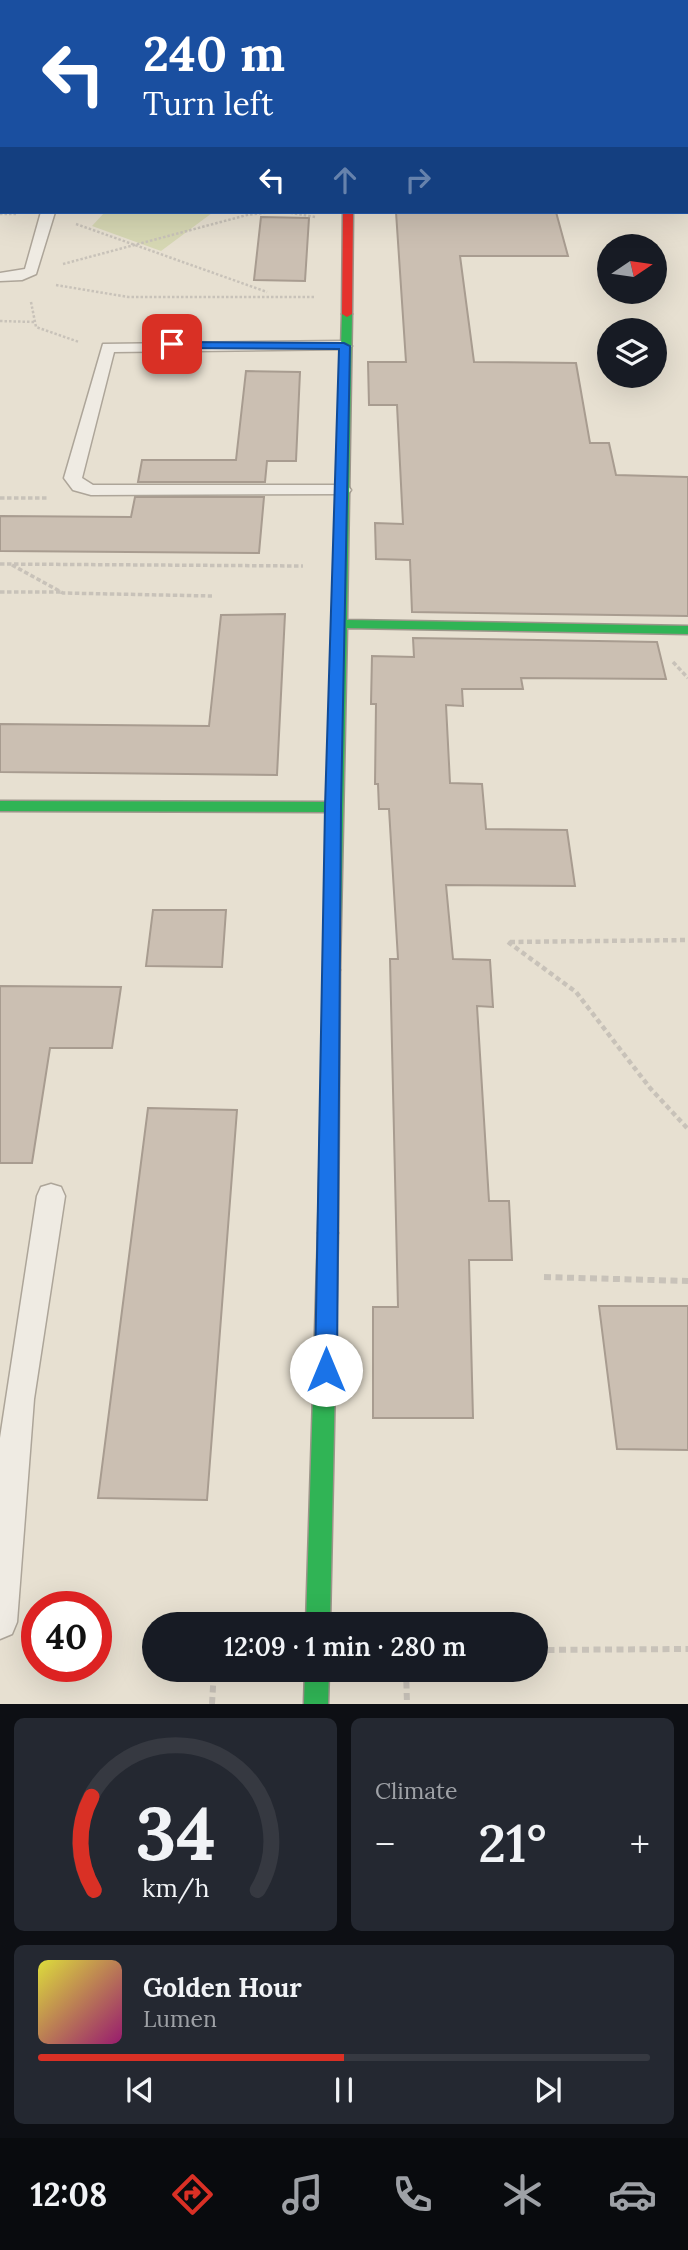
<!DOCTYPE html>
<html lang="en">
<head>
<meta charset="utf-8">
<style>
	:root { --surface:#171b24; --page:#242831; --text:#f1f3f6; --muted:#9ea1a6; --line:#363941; --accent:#d93025 }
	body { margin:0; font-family:Lora,serif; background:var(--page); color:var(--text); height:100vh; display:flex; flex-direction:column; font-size:26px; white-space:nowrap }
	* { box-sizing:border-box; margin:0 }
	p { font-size:23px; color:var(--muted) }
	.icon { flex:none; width:38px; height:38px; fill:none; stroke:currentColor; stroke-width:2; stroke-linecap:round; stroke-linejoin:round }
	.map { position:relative; height:1704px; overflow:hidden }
	.sheet { display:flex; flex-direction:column; gap:14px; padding:14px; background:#0d0f14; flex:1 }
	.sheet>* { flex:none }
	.banner { position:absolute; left:0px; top:0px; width:690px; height:214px; box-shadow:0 7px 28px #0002; background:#1a4fa0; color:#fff; overflow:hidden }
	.needle { width:46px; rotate:77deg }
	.buttons { position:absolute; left:597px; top:234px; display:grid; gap:14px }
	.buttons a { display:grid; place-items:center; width:70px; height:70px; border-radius:50%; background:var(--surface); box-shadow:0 7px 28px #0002; font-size:35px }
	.speed { position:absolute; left:21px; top:1591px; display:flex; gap:14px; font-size:35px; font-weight:700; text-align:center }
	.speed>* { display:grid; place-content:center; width:91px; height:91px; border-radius:50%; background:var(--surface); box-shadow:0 7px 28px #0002; line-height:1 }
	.speed .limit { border:10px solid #d22; background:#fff; color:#111 }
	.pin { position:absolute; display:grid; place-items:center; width:60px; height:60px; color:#fff; margin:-30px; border-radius:14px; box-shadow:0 4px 10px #0006 }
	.me { position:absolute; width:77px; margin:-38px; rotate:0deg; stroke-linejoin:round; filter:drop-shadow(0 0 5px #0008) }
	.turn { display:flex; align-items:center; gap:24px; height:147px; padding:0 28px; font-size:32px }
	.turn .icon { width:91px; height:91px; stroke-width:2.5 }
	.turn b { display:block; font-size:49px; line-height:60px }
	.lanes { display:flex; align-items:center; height:66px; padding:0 28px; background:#0003; justify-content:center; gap:35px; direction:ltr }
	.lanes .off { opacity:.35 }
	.big { font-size:52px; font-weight:600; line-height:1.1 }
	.sheet .widget { flex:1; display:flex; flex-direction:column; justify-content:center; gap:10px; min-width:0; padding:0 24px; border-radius:10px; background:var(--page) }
	.sheet .dial { align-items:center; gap:0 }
	.dial svg { height:182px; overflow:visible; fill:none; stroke:var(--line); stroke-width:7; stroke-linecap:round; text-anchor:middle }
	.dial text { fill:var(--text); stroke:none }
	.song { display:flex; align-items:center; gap:21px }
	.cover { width:84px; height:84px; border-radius:10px; background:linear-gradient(135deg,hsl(60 70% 55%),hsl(320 70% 35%)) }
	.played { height:7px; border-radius:4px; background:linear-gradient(90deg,var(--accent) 50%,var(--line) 50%) }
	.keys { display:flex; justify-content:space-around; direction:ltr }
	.heat { display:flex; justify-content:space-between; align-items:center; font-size:38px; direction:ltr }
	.sheet .tiles { flex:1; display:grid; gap:14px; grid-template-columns:1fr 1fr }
	.widget:last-child { grid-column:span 2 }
	.trip { position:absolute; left:142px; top:1612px; width:406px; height:70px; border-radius:35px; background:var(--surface); box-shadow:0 7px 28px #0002; font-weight:600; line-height:70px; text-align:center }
	.tabs { display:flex; height:112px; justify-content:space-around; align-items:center; background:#090b0e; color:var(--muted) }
	.tabs .icon { width:49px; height:49px }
	.tabs .active { color:var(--accent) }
	.tabs b { font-size:32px; color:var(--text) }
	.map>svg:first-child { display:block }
	.green { fill:#d6d7b3 }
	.building { fill:#cbbfb2; stroke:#a89c90; stroke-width:2 }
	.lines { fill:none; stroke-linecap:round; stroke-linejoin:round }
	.lane-casing { stroke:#ada599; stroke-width:3 }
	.street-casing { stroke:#ada599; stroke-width:4 }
	.fast-casing { stroke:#9c958a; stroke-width:3 }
	.slow-casing { stroke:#9c958a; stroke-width:3 }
	.jam-casing { stroke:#9c958a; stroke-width:3 }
	.path-far3 { stroke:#c8c2b9; stroke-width:2.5; stroke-dasharray:2.5 2; stroke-linecap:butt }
	.path-far2 { stroke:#c8c2b9; stroke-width:3.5; stroke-dasharray:4.5 2.5; stroke-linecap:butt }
	.path-far1 { stroke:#c8c2b9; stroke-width:4.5; stroke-dasharray:5 3.5; stroke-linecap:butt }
	.path { stroke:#c8c2b9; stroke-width:6; stroke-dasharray:7 4.5; stroke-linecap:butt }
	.lane { fill:#efebe3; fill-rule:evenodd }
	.street { fill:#efebe3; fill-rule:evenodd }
	.fast { fill:#30b455; fill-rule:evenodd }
	.slow { fill:#ff9f0a; fill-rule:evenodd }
	.jam { fill:#e5322d; fill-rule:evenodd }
	.route { fill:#1a73e8; stroke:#114b97; stroke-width:2 }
</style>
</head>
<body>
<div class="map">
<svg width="688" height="1704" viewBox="0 0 688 1704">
	<rect width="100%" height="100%" fill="#e7e0d1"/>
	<!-- green -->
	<path class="green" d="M104,213H212L161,251L92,226Z"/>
	<!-- building -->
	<path class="building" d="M396,212H556L568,256H460L474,362L576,363L590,443H609L616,475L688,477V616L412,612L410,560L376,559L375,523L403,524L397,405H369L368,362H406Z
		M261,217L309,218L305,281L254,280Z
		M246,371L300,372L296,461H267L265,482H138L142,460H236Z
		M135,497H264L259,553L0,551V516L131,517Z
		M285,614L277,775L0,772V724L209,726L221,615Z
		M413,638L657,642L666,679L521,678L523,689H462L463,706L446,705L450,783L482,784L486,829L567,830L575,886L446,885L453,959L490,960L493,1007L477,1006L489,1201H509L512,1260H469L473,1418H373V1307H398L390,959H398L389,809H379L378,784H375L376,704H371L372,656L414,657Z
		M153,910H226L222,967L146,966Z
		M0,986L121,987L112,1048H50L32,1163H0Z
		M148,1108L237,1110L207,1500L98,1498Z
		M599,1306H688V1450L617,1449Z"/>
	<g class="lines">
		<!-- lane casing -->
		<g class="lane-casing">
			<path id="lane" d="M41,212H55L36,274L22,280L0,281V273L25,269Z
				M344,341L352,346L349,349L114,352L82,478L93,485H342L348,486L351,490L348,494L91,495L73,490L64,478L103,344Z
				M51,1184L61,1187L65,1196L34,1399L17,1622L12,1634L0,1639V1438L37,1196L41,1187Z"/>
		</g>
		<!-- street casing -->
		<g class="street-casing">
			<path id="street" d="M0,164H2V176H0Z"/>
		</g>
		<!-- fast casing -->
		<g class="fast-casing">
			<path id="fast" d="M347,311L352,314L347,620L688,626V634L347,628L340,970L338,975H326L324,970L328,812L0,811V801L328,802L342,314Z
				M328,1224L335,1227L338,1233L330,1624H306L318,1233L321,1227Z
				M305,1670H329L328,1704H304Z"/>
		</g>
		<!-- slow casing -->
		<g class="slow-casing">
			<path id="slow" d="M332,963L338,965L340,970L338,1233L335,1239L328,1242L321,1239L318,1233L324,970L326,965Z"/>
		</g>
		<!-- jam casing -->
		<g class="jam-casing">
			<path id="jam" d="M346,0H354V2H346Z
				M343,212H353L352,314L347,317L342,314Z"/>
		</g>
		<!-- path-far3 -->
		<path class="path-far3" d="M286,212L315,217
			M0,214H17
			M76,224L267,292
			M63,264L247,215L272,212
			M56,285L128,297H315
			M31,302L36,327L79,342
			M0,321L35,322"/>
		<!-- path-far2 -->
		<path class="path-far2" d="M0,498H48
			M0,564L303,566
			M12,565L63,593L212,596
			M0,592H62
			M673,662L688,678"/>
		<!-- path-far1 -->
		<path class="path-far1" d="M508,942L576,992L650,1088L688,1129
			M510,942L688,940"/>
		<!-- path -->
		<path class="path" d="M544,1277L688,1281
			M254,1620H267
			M216,1621V1624
			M536,1650L688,1649
			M406,1670L407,1704
			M212,1704L214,1670"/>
		<!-- lane -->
		<use href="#lane" class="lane"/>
		<!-- street -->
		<use href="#street" class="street"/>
		<!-- fast -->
		<use href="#fast" class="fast"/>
		<!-- slow -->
		<use href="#slow" class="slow"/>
		<!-- jam -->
		<use href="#jam" class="jam"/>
	</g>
	<!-- route -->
	<path class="route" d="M168,342L344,343L350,346L341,807L337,1370L334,1377L326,1380L319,1377L315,1370L325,807L339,349L172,348L166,344Z"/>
</svg>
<div class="buttons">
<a><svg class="needle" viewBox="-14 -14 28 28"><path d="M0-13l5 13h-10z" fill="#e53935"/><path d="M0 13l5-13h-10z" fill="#9ea1a6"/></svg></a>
<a><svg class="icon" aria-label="layers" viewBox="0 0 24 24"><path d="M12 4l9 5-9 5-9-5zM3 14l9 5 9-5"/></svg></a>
</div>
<div class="speed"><div class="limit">40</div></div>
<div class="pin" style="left:172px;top:344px;background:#d93025"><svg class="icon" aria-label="arrive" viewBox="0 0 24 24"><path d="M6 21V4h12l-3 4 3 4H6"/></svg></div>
<svg class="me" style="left:326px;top:1370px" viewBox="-20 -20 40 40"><circle r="19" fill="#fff"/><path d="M0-13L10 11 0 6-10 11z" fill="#1a73e8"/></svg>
<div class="trip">12:09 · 1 min · 280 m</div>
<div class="banner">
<div class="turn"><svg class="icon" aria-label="left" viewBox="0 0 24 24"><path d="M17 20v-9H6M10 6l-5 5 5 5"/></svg><div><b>240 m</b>Turn left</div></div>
<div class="lanes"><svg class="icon" aria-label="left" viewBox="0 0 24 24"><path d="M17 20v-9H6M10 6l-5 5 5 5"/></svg><svg class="icon off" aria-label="ahead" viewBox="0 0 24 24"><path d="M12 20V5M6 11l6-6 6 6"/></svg><svg class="icon off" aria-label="right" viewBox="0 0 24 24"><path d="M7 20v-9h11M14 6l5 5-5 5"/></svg></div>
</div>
</div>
<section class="sheet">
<div class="tiles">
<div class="widget dial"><svg viewBox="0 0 100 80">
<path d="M14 69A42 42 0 1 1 86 69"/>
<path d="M14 69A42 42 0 0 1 13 28" stroke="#d93025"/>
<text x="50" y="56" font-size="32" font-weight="700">34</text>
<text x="50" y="72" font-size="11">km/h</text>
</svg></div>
<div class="widget"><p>Climate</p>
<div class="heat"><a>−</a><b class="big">21°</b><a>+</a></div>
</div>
<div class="widget">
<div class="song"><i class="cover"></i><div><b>Golden Hour</b><p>Lumen</p></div></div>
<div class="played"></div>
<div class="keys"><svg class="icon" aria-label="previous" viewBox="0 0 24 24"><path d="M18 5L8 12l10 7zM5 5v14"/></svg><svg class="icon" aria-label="pause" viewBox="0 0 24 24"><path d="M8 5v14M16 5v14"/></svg><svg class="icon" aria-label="next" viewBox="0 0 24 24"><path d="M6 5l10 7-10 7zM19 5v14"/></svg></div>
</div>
</div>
</section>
<nav class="tabs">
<b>12:08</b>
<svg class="icon active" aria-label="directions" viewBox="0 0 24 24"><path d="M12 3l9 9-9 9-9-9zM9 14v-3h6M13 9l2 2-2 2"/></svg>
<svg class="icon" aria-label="music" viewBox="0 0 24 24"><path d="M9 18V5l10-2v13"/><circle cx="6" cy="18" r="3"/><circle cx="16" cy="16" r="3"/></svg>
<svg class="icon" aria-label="phone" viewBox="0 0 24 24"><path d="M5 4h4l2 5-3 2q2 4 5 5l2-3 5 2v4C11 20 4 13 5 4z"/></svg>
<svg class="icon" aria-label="climate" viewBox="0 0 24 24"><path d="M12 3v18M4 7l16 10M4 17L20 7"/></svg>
<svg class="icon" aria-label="car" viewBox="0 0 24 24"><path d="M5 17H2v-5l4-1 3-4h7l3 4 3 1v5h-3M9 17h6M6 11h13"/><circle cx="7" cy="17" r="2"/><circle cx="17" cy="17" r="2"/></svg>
</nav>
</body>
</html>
